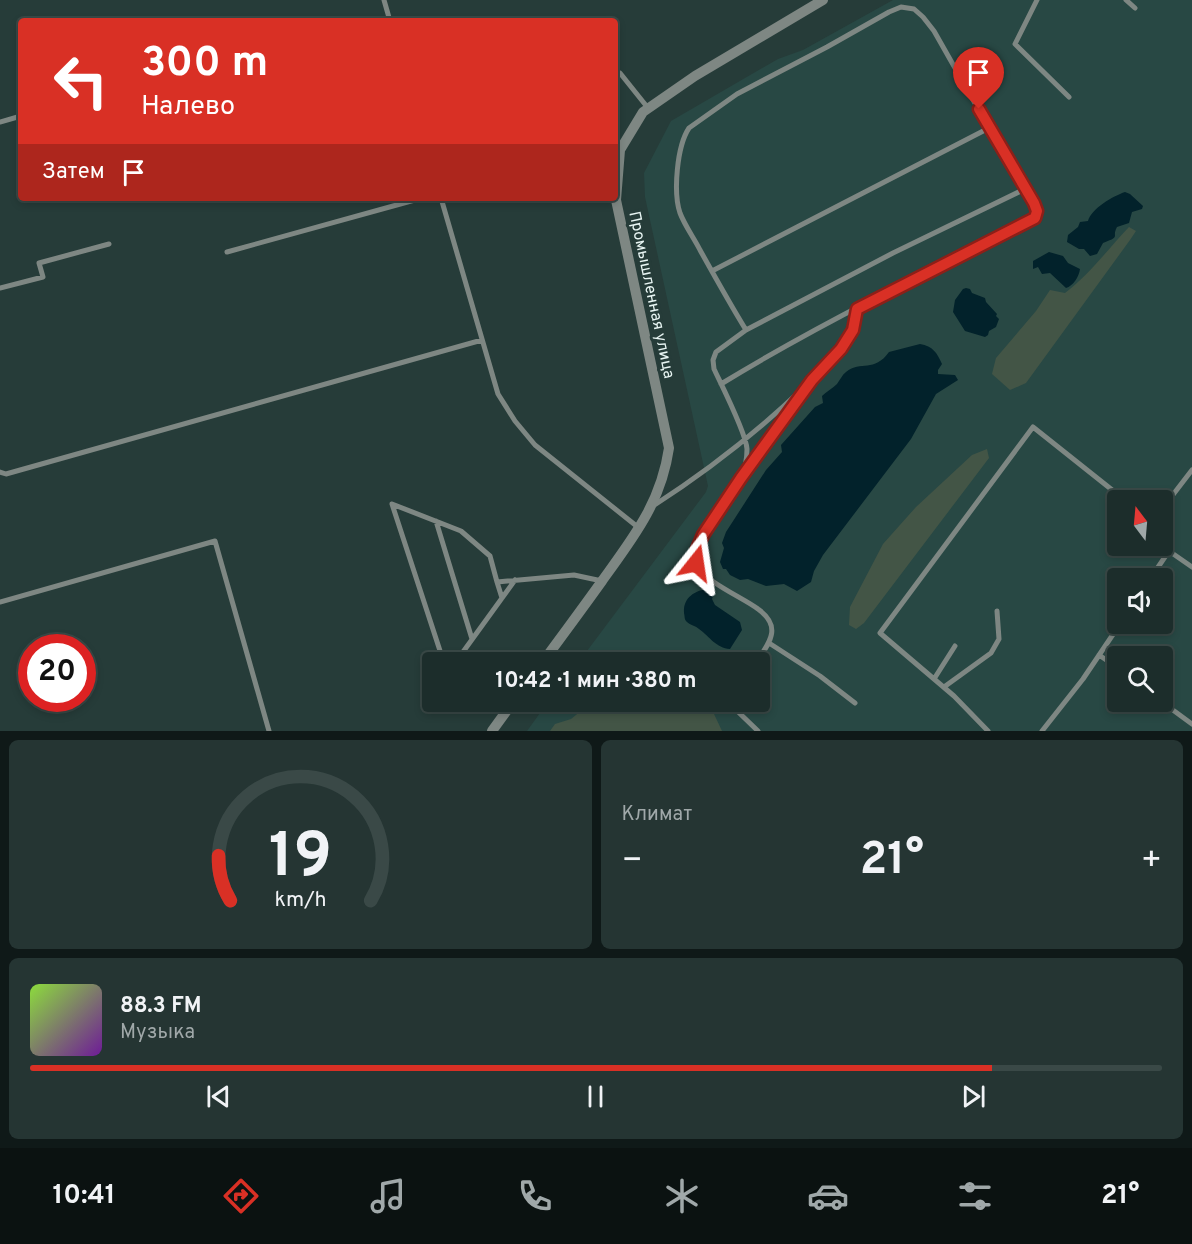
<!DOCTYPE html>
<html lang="ru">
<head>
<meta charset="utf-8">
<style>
	:root { --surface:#1c2d2b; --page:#253533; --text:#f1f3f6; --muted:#a0a8a9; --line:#3a4947; --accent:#d93025 }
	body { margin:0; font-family:Overpass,sans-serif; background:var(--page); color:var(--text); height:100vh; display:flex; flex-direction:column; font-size:22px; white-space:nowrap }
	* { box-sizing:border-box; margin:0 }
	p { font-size:20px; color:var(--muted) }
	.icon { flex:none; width:33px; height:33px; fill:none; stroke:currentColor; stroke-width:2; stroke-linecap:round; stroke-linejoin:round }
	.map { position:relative; height:731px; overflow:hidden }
	.details { display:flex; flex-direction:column; gap:9px; padding:9px; background:#0f1918; flex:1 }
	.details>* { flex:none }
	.banner { position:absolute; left:18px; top:18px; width:600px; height:183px; border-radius:6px; box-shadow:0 3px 9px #0003,0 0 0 2px var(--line); background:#d93025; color:#fff; overflow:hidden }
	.needle { width:39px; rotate:344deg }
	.fabs { position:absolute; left:1107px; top:490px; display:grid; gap:12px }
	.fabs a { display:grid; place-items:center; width:66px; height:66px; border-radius:6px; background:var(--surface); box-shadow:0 3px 9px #0003,0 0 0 2px var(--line); font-size:30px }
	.speed { position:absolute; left:18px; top:634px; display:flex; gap:12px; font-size:30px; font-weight:700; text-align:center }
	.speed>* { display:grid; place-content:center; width:78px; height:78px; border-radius:50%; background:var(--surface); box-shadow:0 3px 9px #0003,0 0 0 2px var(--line); line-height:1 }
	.speed .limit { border:9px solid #d22; background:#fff; color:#111 }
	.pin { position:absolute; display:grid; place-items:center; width:51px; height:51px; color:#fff; margin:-62px -26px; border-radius:50% 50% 50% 0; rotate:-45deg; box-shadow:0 0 6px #0007 }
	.pin .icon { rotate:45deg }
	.me { position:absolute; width:66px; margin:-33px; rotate:15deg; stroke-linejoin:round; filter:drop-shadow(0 0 4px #0008) }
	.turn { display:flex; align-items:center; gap:21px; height:126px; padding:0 24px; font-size:27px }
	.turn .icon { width:78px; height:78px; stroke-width:2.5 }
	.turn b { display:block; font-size:42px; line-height:51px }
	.then { display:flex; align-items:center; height:57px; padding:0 24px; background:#0003; gap:12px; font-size:22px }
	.big { font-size:45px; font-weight:700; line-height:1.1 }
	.details .tile { flex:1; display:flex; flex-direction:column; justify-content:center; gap:9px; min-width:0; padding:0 21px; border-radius:9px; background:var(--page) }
	.details .dial { align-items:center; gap:0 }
	.dial svg { height:156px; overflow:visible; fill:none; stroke:var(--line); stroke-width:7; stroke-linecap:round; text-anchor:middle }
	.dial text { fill:var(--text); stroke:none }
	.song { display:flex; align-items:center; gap:18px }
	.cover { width:72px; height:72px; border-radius:9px; background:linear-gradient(135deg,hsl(90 70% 55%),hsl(280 70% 35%)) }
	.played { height:6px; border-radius:3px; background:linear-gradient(90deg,var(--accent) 85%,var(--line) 85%) }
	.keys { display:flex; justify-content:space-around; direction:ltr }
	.heat { display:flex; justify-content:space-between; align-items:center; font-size:33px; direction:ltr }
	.details .tiles { flex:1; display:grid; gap:9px; grid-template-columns:1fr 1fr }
	.tile:last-child { grid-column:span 2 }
	.trip { position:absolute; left:422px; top:652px; width:348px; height:60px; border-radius:6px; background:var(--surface); box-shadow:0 3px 9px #0003,0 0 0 2px var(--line); font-weight:700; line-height:60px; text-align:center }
	.menu { display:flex; height:96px; justify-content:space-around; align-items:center; background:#0b1211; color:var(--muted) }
	.menu .icon { width:42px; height:42px }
	.menu .active { color:var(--accent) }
	.menu b { font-size:27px; color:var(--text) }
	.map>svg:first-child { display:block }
	.built { fill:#284844; fill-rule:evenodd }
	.green { fill:#435546 }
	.water { fill:#02222b }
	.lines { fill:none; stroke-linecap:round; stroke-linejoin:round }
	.service { stroke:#7e8783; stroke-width:5 }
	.minor { stroke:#7e8783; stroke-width:10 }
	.route-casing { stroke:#8d1f18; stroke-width:15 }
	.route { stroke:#d93025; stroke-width:10 }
	.labels { text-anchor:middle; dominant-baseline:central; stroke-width:6; stroke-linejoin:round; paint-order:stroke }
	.street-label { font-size:16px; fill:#e8f5f3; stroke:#263c39 }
</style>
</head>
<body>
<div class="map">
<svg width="1192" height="731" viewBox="0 0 1192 731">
	<rect width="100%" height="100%" fill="#263c39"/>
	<!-- built -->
	<path class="built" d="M893,0H1192V731H527L548,702H759V663H578L706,492L708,486L645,197L644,173L671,121L778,59L803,50ZM1118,501H1162V546H1118ZM1118,579H1162V624H1118ZM1118,657H1162V702H1118Z"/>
	<!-- green -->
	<path class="green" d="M1129,227L1136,231L1130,240L1026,383L1010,390L992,374L996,358L1036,311L1050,290L1065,293C1089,275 1108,249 1129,227Z
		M987,449L989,458L864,623L856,629L849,625L850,607L883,544L916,507L972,455Z
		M592,702H705L714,714L722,731H550L555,724L571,719Z"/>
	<!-- water -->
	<path class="water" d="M1125,192L1130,194L1143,206L1142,209L1132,212L1129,223L1117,227C1111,238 1122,236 1103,243L1097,254L1090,256L1084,249H1079L1067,242L1068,235L1078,227L1080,222L1088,221C1091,209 1113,196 1125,192Z
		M1049,252L1063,256L1068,263L1080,269C1079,277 1073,286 1066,288L1050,273L1042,274L1038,267L1033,269V261Z
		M966,288L970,289L972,293L985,298L986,302L997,314L996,316L999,319L996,327L989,331L988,335L985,337L965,331L953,312L955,300L963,289Z
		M920,344C933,346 937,353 942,364L938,370V374L955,375L958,380L936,394L911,439L823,555L814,571L811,582L797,591L784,584L766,586L748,579L740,580L730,575L726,569H723L720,562L724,548L722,543L726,532L766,470L782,452L781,445L815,407L823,403L822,396C826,392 833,388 837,384C840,380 842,375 846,372C861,360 874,373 889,352Z
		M707,589L715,591L712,599L715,605L740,622L742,630L730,649C716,648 710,637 699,629C696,626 690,625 687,622C684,619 685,617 684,613C683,598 694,591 707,589Z"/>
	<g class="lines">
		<!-- service -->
		<path class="service" d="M384,0L390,21
			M1037,0L1015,44L1069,97
			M1126,0L1135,8
			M615,74L620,73L648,108
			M0,122L21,116
			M441,198L498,394L515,421L535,445L639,528
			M227,252L422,198
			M712,271L989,128L934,31L923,17L914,9L901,7L889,12L827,47L737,94L689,128C677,146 673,192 680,213C685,226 694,238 700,250C715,277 730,304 746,330
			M0,288L43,277L39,263L109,244
			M721,384C821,323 926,272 1031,221L1035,218L1037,211L1025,189
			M0,472L6,474L482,340
			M744,474L804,392
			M653,506C706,472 755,434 801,390C819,373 841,354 852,331C855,325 856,316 857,309
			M1162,509L1192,470
			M436,521L472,639
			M1169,551L1192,567
			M1150,579L1169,551L1162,532
			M497,582L502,598
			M0,602L215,541L269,731
			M769,643L820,676L855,703
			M1099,655L1118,668
			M444,663L392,504L461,531L490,556L497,582L574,575L602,581
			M455,663L515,580
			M756,663C769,643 783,627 758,609C744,598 701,580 697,564C690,536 732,500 742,476C745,468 747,458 747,449C746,433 722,386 714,369L713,360L716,352L746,330L893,253L1025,189L989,128
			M934,679L955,646
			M944,687L991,653L999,639L997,611
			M457,702L458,706
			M733,702L731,705L758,731
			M1162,702L1192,724
			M988,731L954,696L880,633L1033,427L1126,501
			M1042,731L1083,679L1120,624"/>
		<!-- minor -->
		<path class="minor" d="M542,663C562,636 582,609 602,581C633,538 661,503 669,448L616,200L620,150L643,112L695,76L823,0
			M492,731L513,702"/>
	</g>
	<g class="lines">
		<!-- route casing -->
		<g class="route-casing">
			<path id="route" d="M696,563L697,549L703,535L741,478L812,380L841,349L853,330L857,309L1035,218L1037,211L1034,203L979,109"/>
		</g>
		<!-- route -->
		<use href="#route" class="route"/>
	</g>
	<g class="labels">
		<!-- street labels -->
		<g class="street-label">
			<text transform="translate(651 295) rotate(78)">Промышленная улица</text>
		</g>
	</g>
</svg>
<div class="fabs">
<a><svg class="needle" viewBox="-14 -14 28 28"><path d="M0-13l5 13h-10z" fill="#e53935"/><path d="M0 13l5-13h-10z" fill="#a0a8a9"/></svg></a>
<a><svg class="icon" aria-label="sound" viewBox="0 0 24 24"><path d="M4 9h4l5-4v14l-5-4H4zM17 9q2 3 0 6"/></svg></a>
<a><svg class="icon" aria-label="search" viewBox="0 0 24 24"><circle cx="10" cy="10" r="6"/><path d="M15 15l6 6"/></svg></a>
</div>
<div class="speed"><div class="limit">20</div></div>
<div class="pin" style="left:979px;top:109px;background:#d93025"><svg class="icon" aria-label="arrive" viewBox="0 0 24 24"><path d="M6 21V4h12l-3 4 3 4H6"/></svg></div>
<svg class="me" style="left:696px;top:563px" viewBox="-20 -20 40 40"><path d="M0-17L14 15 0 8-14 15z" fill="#d93025" stroke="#fff" stroke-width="4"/></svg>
<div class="trip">10:42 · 1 мин · 380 m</div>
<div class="banner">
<div class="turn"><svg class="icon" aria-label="left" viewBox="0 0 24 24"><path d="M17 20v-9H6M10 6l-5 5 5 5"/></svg><div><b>300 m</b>Налево</div></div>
<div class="then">Затем<svg class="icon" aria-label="arrive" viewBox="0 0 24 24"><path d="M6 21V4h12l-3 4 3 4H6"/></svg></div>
</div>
</div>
<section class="details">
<div class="tiles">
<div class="tile dial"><svg viewBox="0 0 100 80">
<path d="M14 69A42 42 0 1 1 86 69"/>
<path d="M14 69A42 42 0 0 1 8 46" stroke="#d93025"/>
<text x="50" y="56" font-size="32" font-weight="700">19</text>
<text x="50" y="72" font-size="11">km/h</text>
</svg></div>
<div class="tile"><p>Климат</p>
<div class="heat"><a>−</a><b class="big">21°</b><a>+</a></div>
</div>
<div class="tile">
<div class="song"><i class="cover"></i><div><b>88.3 FM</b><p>Музыка</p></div></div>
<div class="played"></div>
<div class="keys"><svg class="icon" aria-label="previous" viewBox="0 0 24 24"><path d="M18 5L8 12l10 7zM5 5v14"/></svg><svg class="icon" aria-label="pause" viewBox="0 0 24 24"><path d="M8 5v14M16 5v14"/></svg><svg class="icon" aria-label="next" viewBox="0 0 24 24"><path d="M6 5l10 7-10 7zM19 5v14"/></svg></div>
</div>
</div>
</section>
<nav class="menu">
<b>10:41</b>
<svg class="icon active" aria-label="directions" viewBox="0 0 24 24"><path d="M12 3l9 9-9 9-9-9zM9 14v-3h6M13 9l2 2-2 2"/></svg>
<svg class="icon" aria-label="music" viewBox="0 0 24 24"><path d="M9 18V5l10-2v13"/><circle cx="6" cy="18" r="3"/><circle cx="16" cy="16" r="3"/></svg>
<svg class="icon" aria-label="phone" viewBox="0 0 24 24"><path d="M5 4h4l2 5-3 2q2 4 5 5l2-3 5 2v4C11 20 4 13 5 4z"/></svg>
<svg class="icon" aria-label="climate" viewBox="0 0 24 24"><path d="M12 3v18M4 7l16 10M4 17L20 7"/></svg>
<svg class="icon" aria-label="car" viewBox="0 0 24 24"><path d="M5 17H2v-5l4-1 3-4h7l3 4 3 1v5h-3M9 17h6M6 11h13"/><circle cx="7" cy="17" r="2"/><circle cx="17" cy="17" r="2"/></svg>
<svg class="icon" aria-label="filters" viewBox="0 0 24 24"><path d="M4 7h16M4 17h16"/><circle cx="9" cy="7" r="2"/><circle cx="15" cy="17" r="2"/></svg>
<b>21°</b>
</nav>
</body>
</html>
